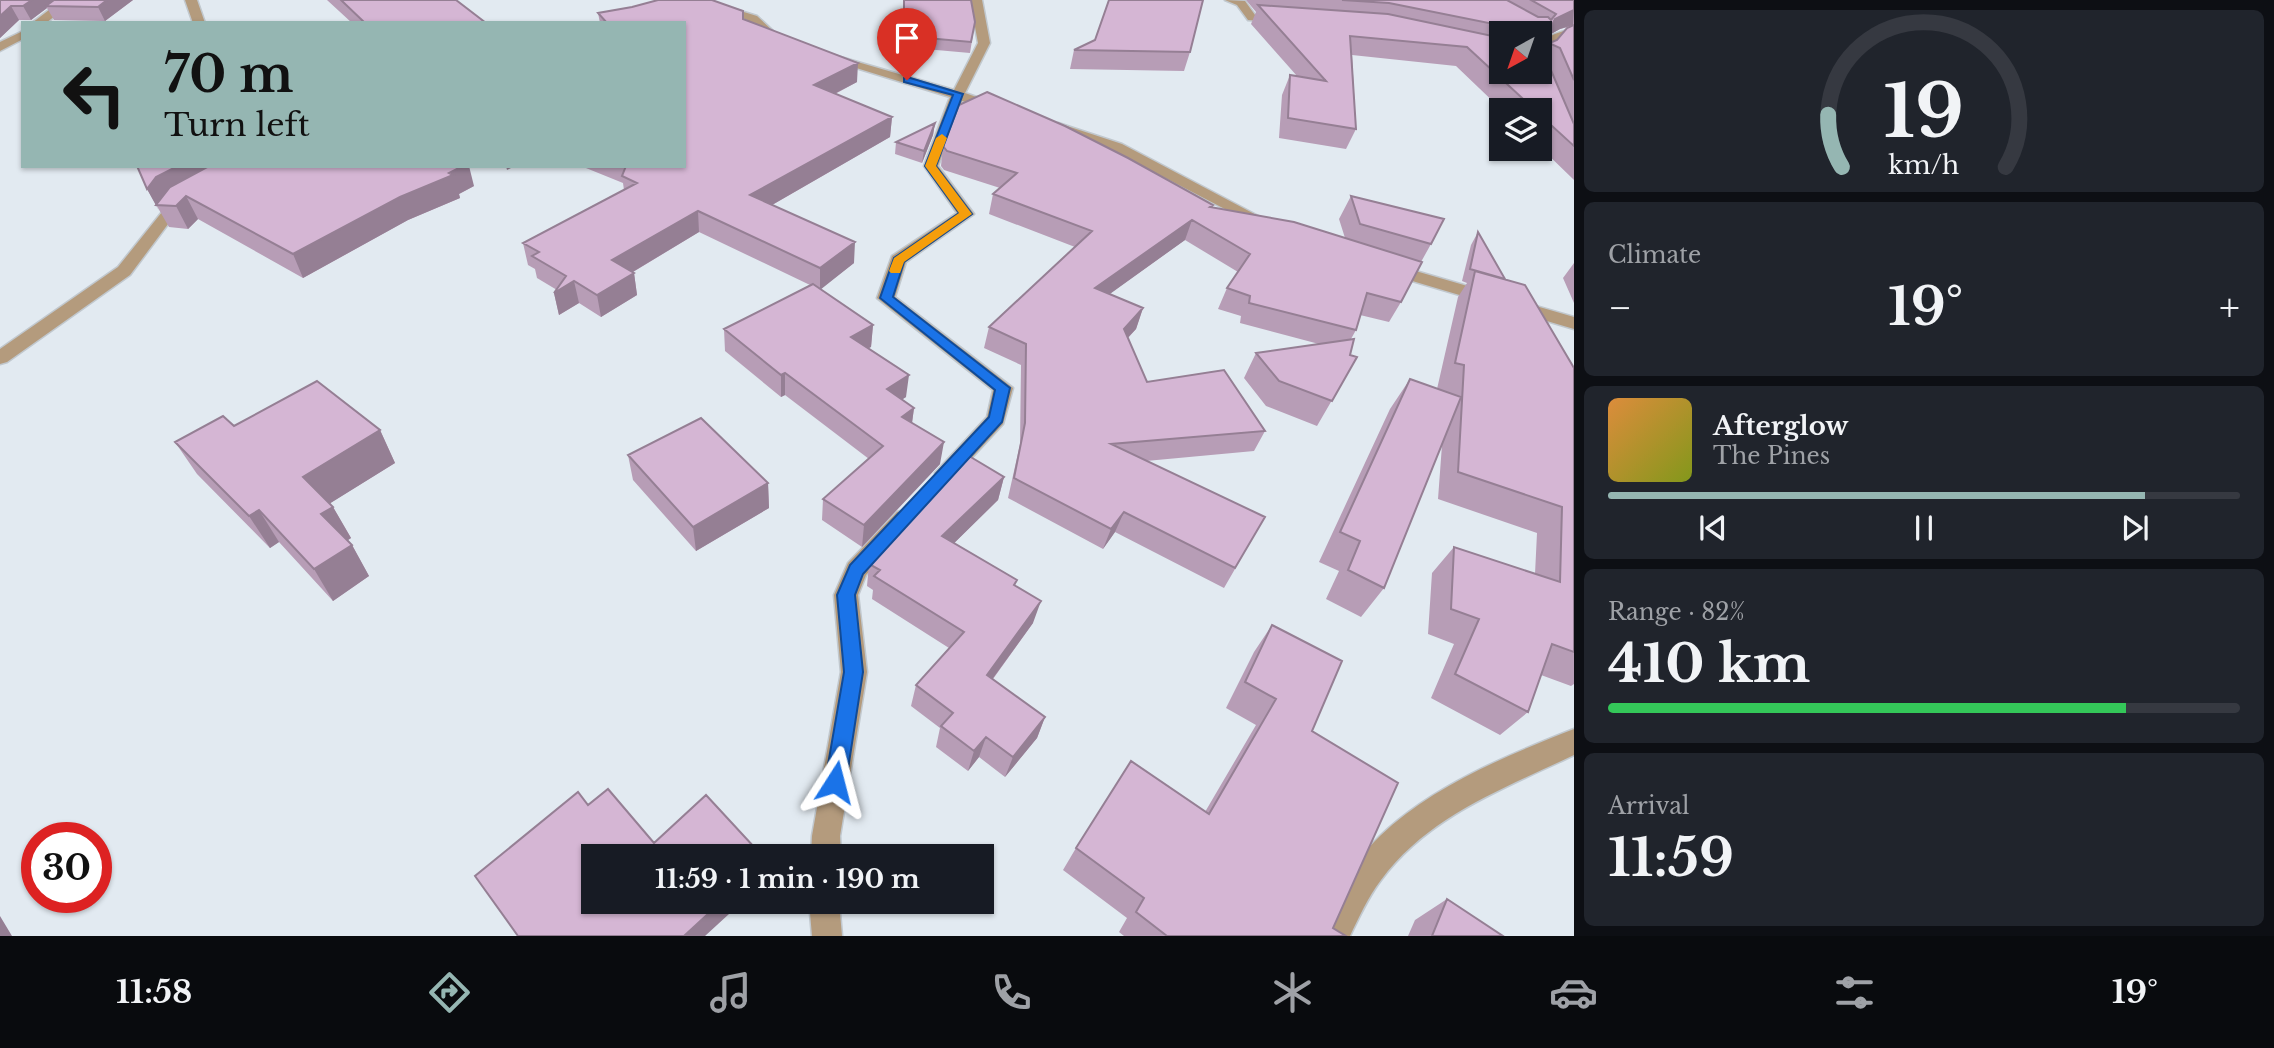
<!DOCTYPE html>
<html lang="en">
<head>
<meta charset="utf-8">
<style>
	:root { --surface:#171b24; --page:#20242c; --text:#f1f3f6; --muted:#9ea1a6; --line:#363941; --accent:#95b6b2 }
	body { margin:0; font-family:"Libre Baskerville",serif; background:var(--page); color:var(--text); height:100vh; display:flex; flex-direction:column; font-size:26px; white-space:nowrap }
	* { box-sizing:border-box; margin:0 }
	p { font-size:23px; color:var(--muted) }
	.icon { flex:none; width:38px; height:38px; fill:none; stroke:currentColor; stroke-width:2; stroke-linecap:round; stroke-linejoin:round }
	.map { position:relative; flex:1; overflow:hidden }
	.panel { display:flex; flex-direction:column; gap:10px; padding:10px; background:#0d0f14; width:700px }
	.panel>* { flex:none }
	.banner { position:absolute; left:21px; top:21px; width:665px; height:147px; border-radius:0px; box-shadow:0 2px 5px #0004; background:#95b6b2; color:#111; overflow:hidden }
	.needle { width:46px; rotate:220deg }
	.buttons { position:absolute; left:1489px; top:21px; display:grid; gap:14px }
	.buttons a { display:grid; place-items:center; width:63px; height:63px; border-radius:0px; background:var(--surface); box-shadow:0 2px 5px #0004; font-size:35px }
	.speed { position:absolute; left:21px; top:822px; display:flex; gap:14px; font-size:35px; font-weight:700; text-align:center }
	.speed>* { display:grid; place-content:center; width:91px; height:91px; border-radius:50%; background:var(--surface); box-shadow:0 2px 5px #0004; line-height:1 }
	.speed .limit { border:10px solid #d22; background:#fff; color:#111 }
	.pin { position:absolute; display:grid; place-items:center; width:60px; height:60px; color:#fff; margin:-72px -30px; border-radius:50% 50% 50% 0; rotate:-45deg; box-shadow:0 0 7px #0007 }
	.pin .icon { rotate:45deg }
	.me { position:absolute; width:77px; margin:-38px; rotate:9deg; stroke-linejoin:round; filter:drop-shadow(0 0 5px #0008) }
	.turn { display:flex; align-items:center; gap:24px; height:147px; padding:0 28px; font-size:32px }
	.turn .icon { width:91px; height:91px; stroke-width:2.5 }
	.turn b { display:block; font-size:49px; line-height:60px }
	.big { font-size:52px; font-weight:700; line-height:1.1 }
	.panel .card { flex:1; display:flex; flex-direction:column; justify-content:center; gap:10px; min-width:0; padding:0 24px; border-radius:10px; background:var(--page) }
	.panel .dial { align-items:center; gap:0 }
	.dial svg { height:182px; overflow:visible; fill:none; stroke:var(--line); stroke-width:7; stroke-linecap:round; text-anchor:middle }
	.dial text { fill:var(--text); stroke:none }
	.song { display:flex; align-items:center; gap:21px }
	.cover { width:84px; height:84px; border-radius:10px; background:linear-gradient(135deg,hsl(30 70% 55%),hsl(70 70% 35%)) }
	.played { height:7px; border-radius:4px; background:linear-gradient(90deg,var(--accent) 85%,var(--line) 85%) }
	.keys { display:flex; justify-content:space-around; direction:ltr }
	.heat { display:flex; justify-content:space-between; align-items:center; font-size:38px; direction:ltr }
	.charge { height:10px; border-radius:5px; background:linear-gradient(90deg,#34c759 82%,var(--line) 0) }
	.trip { position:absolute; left:581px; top:844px; width:413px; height:70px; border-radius:0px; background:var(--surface); box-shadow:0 2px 5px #0004; font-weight:700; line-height:70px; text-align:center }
	.tab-bar { display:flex; height:112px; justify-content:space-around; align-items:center; background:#090b0e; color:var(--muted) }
	.tab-bar .icon { width:49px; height:49px }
	.tab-bar .active { color:var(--accent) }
	.tab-bar b { font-size:32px; color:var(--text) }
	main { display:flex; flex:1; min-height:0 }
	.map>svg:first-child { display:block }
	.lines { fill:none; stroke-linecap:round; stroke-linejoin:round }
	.minor-casing { stroke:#c1c8ce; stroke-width:3 }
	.minor { fill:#b49b7d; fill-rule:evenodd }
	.wall { fill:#b79db6; fill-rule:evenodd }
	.shaded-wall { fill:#957f94 }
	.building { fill:#d5b6d4; stroke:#957f94; stroke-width:2 }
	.route { fill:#1a73e8; stroke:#114b97; stroke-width:2 }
	.slow { fill:#f59e0b }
</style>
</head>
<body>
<main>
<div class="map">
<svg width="1574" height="936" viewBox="0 0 1574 936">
	<rect width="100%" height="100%" fill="#e2eaf1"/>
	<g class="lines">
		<!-- minor casing -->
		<g class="minor-casing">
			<path id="minor" d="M62,0H75L46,23H32Z
				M185,0H197L205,23H193Z
				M658,0L734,9L757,16L788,45L778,48C769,39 760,27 749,21C725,6 678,18 658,0Z
				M970,0H982L990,43L965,93L1008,108L1001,112L962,101L938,166L974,214L906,262L895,297L1013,388L1003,424L953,478L946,481L939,478L935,473L987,417L993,390L877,298L892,256L957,213L924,166L950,97L824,58L830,54L954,90L978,43Z
				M1225,0L1245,1L1255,15L1282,17L1288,20L1282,23L1248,20L1237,5Z
				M1574,28V36L1554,44L1544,57L1540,58C1540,35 1555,34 1574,28Z
				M23,31V39L0,51V42Z
				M1058,123L1122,144L1277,226L1269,231L1263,229L1112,150L1053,130L1051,127Z
				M182,196L190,201L180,208L130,275L7,362L0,364V349L118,267L170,202Z
				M1388,263L1574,317V329L1382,272L1380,268Z
				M905,510L913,512L916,518L913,524L866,575L858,595L867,672L840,836L841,856H811L812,836L841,672L834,595L848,563L897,512Z
				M1574,729V755C1505,788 1428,816 1381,880C1368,897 1359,917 1350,936H1318C1332,901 1353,862 1380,836C1432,786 1508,755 1574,729Z
				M809,901H839L842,936H812Z"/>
		</g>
		<!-- minor -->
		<use href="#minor" class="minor"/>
	</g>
	<!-- wall -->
	<path class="wall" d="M0,0H133L105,21L54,20L47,8L31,20H19L0,38Z
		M327,0H456L486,23H352Z
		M904,0H971L975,22L970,53L903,47Z
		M1246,0H1574V180L1540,147V110H1502L1456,66L1352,55L1356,129L1346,149L1279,138L1282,95L1290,75L1297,76L1251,24L1256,12ZM1568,27L1557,40L1552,42L1549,39V35L1560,29ZM1502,33H1540L1502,72Z
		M598,13L744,19L857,82L835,94L892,117L890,137L772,205L854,263L820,289L873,325L871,347L868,348L906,397L902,399L914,408L912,423L940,464L862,547L822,520L823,499L869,459L785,395L781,397L725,351L724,329L810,285L699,232L633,272L634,273L637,295L601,317L579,303L559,315L554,293L557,290L537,278L535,269L528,265L523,243L624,190L623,183L581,166H684V23H600Z
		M1095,40L1190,52L1184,71L1070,69L1074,50Z
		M935,123L933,135L922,163L895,154L896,142Z
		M943,146L1345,238L1339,219L1351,196L1431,244L1421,262L1401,302L1389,322L1360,315L1356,330L1351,339L1350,355L1357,357L1317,426L1266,406L1244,378L1256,353L1319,344L1240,323L1241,316L1218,309L1227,288L1238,272L1185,240L1109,294L1143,308L1136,329L1128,338L1147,382L1265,431L1254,451L1146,461L1265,517L1224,588L1115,532L1103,549L1008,498L1020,444L1021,365L984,348L989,327L1075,247L989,214L993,194L1000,188L944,170L941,166Z
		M474,186L459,194L460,198L408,220L303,278L198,219L188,229L169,227L147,189Z
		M1478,232L1505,279L1574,368V684L1571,686L1541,675L1528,712L1500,735L1431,698L1454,644L1428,634L1432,573L1454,547L1535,574L1537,533L1438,499L1442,445L1384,588L1361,617L1326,599L1339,571L1319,562L1390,409L1410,379L1437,389L1458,297L1467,283L1462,281L1471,245Z
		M1574,263V303L1563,278Z
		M234,426L380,430L395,463L330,503L333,507L351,538L348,540L352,545L369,576L333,601L279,542L270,548L197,474L175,442Z
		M628,455L768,483L769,508L696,551L633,480Z
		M1004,477L998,500L954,543L1017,580L1015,586L1033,623L993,679L1045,717L1037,738L1005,777L979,757L968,771L936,747L940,728L911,706L916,685L949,648L872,599L873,590L867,586L869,564L884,547L886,537Z
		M1272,625L1312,731L1333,928L1346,936H1124L1119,932L1127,918L1063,870L1076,848L1205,812L1256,725L1226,708L1254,652Z
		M1447,899L1503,936H1408L1415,920Z"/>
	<!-- shaded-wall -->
	<path class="shaded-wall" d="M32,0H58L46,6L47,8L31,20L23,6Z
		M107,0H133L105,21L98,7Z
		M11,6L19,20L0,38V16Z
		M1574,10L1573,25L1560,29L1544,38L1555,19Z
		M858,63L857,82L813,105L814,85Z
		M892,117L890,137L751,217L750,195Z
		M935,123L933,135L922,163L924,151Z
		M178,166H231L156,205L159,211L147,189L156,177Z
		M463,166H469L474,186L459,194L460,198L408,220L303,278L293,254L400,197Z
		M506,166H515L507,170Z
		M186,196L198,219L188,229L176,206Z
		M698,211L699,232L616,282L612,260Z
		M1192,220L1185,240L1089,309L1095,288Z
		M855,242L854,263L820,290V268Z
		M634,273L637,295L601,317L597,295Z
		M574,281L579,303L559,315L554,293Z
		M1143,308L1136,329L1117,349L1124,329Z
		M873,325L871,347L850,358L851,337Z
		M785,373V395L781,397V375Z
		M909,375L906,397L885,411L887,389Z
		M914,408L911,430L902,417Z
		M380,430L395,463L321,509L303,477Z
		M944,442L940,464L862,547L864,525Z
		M1004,477L998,500L938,559L942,536Z
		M768,483L769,508L696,551L693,527Z
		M333,507L351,538L339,546L321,514Z
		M259,510L279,542L270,548L249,516Z
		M1124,512L1115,532L1103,549L1111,529Z
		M352,545L369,576L333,601L314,569Z
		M1041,601L1033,623L980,696L987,675Z
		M1045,717L1037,738L1005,777L1013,757Z
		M986,737L979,757L968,771L974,751Z
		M755,848L756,856H746Z
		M722,901H741V903L705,936H684Z
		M0,916L12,936H0Z"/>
	<!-- building -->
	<path class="building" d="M0,0H32L23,6H11L0,16Z
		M54,0H107L98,7L46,6Z
		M341,0H456L486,23H365Z
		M658,0H712L743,11V19L858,63L814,85L892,117L750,195L855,242L820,268L698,211L612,260L634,273L597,295L574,281L554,293L566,276L532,256L539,252L523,243L637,183L622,176L626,166H684V23H607L598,13L632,7Z
		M904,0H971L975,22L971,42L904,36Z
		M1109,0H1203L1190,52L1074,50L1095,40Z
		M1342,0H1507L1538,17H1548L1551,20L1556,14L1531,0H1574V10L1555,19L1549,31V39L1552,42L1557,40L1567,28L1574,25V80L1560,48L1549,43V50L1544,54L1574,124V146L1540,115V110H1535L1467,47L1350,36L1356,129L1288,118L1290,75L1326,81L1258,5L1388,14L1502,38V72H1540V33H1515L1514,28L1389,3Z
		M987,92L1065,126L1128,158L1213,205L1210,207L1294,222L1422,262L1401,302L1367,293L1356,330L1249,303L1250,296L1227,288L1250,254L1192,220L1095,288L1143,308L1124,329L1147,382L1224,370L1265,431L1111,444L1265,517L1235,568L1124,512L1111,529L1014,478L1025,423L1026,344L989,327L1092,231L993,194L1017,173L947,151L943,146L959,105Z
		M935,123L924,151L896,142Z
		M137,166H178L156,177L147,189Z
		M209,166H463L449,173L453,175L400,197L293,254L186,196L176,206L156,205L170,187Z
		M1351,196L1444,219L1431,244L1360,224Z
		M1478,232L1505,279L1470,269Z
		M1475,271L1525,285L1574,368V652L1552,644L1528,712L1455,674L1479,619L1451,609L1454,547L1560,582L1562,507L1458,472L1464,365L1455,363Z
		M813,284L873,325L851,337L909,375L887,389L914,408L902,417L944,442L864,525L823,499L883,446L785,373L781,375L724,329Z
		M1354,339L1350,355L1357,357L1332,401L1279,381L1256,353Z
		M1410,379L1461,397L1384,588L1348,570L1360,541L1340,532Z
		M317,381L380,430L303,477L333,507L321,514L352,545L314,569L259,510L249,516L175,442L223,416L234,426Z
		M701,418L768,483L693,527L628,455Z
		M964,453L1004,477L942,536L1017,580L1014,585L1041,601L987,675L1045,717L1013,757L986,737L974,751L941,726L953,713L916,685L964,632L874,576L880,570L869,564L891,541L886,537Z
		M1272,625L1342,661L1312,731L1398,783L1333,928L1346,936H1167L1136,912L1144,898L1076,848L1131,761L1209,814L1276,699L1245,682Z
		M608,789L654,843L706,795L755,848L746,856H593V901H722L684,936H518L475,876L578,792L588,805Z
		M1447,899L1503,936H1432Z"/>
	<!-- route -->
	<path class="route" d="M907,77L963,94L936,166L972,214L904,262L893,297L1010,388L1002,422L863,574L855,595L863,672L846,782L843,789L835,792L828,789L825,782L844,672L837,595L850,565L989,417L995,390L880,298L894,258L959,213L925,166L953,95L904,82V78Z"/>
	<!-- slow -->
	<path class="slow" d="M942,134L947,138L936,166L972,214L904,262L900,273H891L889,271L894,258L959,213L925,166L936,138Z"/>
</svg>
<div class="buttons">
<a><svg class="needle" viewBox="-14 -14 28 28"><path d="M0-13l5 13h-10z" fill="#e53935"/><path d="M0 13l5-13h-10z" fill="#9ea1a6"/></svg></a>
<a><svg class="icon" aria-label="layers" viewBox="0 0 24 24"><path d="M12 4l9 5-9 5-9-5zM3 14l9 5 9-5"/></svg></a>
</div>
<div class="speed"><div class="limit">30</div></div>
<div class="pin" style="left:907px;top:80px;background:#d93025"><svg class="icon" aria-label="arrive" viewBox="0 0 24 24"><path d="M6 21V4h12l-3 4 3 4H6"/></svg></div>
<svg class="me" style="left:835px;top:782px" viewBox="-20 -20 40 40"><path d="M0-17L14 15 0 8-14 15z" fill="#1a73e8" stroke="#fff" stroke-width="4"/></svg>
<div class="trip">11:59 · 1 min · 190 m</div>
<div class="banner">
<div class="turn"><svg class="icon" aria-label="left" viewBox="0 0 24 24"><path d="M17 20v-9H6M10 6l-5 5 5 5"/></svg><div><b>70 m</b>Turn left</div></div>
</div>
</div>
<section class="panel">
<div class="card dial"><svg viewBox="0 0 100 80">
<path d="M14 69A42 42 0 1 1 86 69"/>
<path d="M14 69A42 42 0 0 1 8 46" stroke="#95b6b2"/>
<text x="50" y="56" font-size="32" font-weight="700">19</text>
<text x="50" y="72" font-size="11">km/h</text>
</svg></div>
<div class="card"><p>Climate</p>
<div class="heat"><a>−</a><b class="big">19°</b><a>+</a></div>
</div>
<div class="card">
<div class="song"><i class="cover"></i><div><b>Afterglow</b><p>The Pines</p></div></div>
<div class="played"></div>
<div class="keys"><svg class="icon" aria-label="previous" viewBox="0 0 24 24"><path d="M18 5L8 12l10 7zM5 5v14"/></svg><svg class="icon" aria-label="pause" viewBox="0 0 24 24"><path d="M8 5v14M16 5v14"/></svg><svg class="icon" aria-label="next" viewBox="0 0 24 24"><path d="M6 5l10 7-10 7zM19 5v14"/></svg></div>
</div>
<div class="card"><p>Range · 82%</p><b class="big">410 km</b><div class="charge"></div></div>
<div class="card"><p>Arrival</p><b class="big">11:59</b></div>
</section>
</main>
<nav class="tab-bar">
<b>11:58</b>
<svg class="icon active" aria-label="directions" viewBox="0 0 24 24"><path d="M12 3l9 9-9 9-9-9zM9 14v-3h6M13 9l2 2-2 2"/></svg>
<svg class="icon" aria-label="music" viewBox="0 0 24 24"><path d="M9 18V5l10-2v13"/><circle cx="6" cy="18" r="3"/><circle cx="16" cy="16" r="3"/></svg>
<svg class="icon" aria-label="phone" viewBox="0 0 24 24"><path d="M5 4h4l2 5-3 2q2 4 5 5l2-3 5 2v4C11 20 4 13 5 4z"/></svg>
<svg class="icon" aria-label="climate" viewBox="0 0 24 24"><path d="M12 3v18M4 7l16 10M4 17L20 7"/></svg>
<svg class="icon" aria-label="car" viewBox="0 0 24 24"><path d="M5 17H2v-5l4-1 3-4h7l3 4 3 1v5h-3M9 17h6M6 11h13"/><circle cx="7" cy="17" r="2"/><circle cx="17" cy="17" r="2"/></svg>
<svg class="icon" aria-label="filters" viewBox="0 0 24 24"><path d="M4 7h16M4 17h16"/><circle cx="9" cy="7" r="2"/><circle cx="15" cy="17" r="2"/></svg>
<b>19°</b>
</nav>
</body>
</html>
